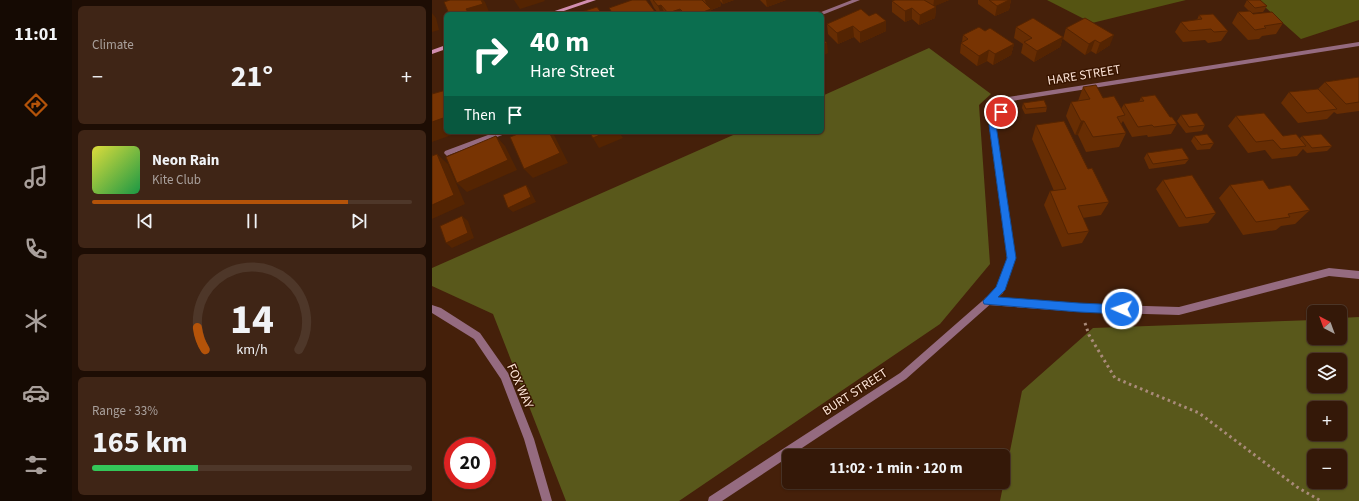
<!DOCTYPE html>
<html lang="en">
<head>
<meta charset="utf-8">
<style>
	:root { --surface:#341808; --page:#3f2516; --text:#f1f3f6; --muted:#a9a09c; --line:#4e3729; --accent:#b45309 }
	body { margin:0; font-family:"Source Sans 3",sans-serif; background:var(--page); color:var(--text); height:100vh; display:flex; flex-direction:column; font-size:15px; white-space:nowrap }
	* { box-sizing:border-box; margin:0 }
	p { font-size:13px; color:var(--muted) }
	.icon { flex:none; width:22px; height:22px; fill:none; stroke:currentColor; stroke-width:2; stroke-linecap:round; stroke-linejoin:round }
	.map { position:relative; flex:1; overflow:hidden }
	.sheet { display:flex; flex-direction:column; gap:6px; padding:6px; background:#1d0d04; width:360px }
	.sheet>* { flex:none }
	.top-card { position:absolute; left:12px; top:12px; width:380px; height:122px; border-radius:6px; box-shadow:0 1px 3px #0004,0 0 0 1px var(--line); background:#0b6e4f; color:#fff; overflow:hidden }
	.needle { width:26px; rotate:319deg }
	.buttons { position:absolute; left:875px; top:305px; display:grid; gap:8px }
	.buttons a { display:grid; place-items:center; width:40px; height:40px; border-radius:6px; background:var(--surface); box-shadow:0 1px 3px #0004,0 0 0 1px var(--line); font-size:20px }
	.speed { position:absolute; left:12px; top:437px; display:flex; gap:8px; font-size:20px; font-weight:700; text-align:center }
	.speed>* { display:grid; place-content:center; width:52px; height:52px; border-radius:50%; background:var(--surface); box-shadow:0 1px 3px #0004,0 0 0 1px var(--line); line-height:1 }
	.speed .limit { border:6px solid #d22; background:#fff; color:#111 }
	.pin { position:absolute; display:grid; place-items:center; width:34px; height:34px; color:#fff; margin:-17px; border:2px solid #fff; border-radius:50%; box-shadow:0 1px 4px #0007 }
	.me { position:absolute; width:44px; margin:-22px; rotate:272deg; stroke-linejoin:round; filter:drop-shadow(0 0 3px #0008) }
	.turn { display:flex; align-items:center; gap:14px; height:84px; padding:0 20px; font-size:18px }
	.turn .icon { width:52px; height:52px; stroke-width:2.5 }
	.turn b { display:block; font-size:28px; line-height:34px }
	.then { display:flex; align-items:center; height:38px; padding:0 20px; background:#0003; gap:8px; font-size:15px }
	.big { font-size:30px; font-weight:700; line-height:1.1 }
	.sheet .tile { flex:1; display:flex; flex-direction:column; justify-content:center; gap:6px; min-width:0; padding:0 14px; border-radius:6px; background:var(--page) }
	.sheet .dial { align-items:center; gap:0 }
	.dial svg { height:104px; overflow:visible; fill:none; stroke:var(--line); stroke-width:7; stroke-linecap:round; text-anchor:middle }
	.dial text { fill:var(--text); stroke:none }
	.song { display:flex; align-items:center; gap:12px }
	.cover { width:48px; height:48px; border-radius:6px; background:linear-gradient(135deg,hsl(60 70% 55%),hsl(140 70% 35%)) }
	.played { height:4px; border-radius:2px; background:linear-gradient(90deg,var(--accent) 80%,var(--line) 80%) }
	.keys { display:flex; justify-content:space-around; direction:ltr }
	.heat { display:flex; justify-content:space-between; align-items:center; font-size:22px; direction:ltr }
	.charge { height:6px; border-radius:3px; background:linear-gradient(90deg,#34c759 33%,var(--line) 0) }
	.trip { position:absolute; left:350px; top:449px; width:228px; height:40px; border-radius:6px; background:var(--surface); box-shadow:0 1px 3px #0004,0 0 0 1px var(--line); font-weight:700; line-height:40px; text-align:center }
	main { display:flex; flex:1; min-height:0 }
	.tabs { display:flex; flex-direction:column; width:72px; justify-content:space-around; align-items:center; background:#150a03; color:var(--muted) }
	.tabs .icon { width:28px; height:28px }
	.tabs .active { color:var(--accent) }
	.tabs b { font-size:18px; color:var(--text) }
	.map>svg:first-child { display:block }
	.green { fill:#555412 }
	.forest { fill:#59581b; fill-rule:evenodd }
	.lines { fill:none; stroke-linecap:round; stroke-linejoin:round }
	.path { stroke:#a98b7a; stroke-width:3; stroke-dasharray:2.5 3.5; stroke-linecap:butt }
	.lane { fill:#956b80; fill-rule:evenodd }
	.street { fill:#956b80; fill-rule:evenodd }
	.secondary { fill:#d18eb0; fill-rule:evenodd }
	.wall { fill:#672d03 }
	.shaded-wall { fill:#542402 }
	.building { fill:#783403; stroke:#542402 }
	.route { fill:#1a73e8; stroke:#114b97 }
	.labels { text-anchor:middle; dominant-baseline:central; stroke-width:3; stroke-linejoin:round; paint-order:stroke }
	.street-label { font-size:13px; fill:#fde4d7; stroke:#3a1601 }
</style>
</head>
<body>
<main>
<nav class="tabs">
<b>11:01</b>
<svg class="icon active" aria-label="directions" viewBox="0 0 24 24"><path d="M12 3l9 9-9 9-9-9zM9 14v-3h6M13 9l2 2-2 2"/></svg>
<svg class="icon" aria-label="music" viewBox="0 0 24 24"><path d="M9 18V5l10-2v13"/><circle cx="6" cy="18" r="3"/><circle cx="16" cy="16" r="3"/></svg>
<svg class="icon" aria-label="phone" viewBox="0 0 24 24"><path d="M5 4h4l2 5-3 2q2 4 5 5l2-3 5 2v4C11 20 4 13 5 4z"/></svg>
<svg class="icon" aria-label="climate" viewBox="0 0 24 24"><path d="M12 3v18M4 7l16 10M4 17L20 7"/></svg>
<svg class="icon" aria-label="car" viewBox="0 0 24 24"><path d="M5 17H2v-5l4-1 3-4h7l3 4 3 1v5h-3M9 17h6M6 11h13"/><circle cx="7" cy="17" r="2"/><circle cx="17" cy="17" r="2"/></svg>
<svg class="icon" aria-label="filters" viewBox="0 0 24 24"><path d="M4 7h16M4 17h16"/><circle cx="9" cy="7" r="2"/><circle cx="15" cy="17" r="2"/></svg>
</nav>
<section class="sheet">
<div class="tile"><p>Climate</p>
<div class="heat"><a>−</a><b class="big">21°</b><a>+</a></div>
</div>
<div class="tile">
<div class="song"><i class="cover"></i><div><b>Neon Rain</b><p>Kite Club</p></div></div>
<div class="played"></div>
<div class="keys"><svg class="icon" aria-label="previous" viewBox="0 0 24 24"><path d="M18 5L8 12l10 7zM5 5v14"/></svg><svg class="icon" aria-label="pause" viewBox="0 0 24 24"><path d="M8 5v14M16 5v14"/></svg><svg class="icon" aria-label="next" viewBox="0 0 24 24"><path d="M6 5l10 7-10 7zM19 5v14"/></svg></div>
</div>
<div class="tile dial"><svg viewBox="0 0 100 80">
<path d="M14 69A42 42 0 1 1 86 69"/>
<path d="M14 69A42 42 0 0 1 8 52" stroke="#b45309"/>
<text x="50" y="56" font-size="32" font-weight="700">14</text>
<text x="50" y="72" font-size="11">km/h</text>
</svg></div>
<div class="tile"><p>Range · 33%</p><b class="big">165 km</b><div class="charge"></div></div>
</section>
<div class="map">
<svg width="927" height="501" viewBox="0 0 927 501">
	<rect width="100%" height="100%" fill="#45200a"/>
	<!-- green -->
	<path class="green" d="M615,0H754L660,23Z
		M825,0H927V20L869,39Z"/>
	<!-- forest -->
	<path class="forest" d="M497,48L559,94L547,105L558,264L508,324L247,501H134L61,314L0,286V268L308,132H390V96Z
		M927,317V501H568L590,391L661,328L882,320V338H908V318ZM882,360H908V386H882ZM882,408H908V434H882ZM882,456H908V482H882Z"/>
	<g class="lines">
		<!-- path -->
		<path class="path" d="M653,323L657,335L683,378L767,413L865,487L889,501"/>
		<!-- lane -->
		<path class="lane" d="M897,268L927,271V279L897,276L747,315L647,312L556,305L553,304L552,301L553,298L556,297L647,304L747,307Z"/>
		<!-- street -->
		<path class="street" d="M420,0H428L390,15L384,14Z
			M927,42V46L580,101L563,125L583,258L571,293L474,379L290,501H276L277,497L468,373L565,288L575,258L557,125L576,97Z
			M64,132H74L73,134L17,155L15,156L12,153L13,151Z
			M0,305L9,308L48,333L76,373L102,439L120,501H110L92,439L69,379L42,339L0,313Z"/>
		<!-- secondary -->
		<path class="secondary" d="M155,0H164L123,14H114Z
			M14,45V49L0,54V50Z"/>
	</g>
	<!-- wall -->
	<path class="wall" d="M218,0H302L291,4L288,1L289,6L279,10L280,14H227L222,8Z
		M328,0H354L335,7Z
		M492,0H517L502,6L504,7L503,18L487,25L480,19L473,22L460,12V1Z
		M546,0H579L577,10L563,16L546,4Z
		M815,0L835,6L831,12L820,13L821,14L851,23L844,34L830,36L827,39L816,40L800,23L806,12L817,11L812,6Z
		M767,15L796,31L789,41L776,43L773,40L751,42L743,32L749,22L765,20Z
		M437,16L454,21V31L428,43L422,37L406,44L396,34L395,24Z
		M584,27L631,37L628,47L602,62L589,53L591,44L582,38Z
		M634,28L678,45L664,54L659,51L653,55L631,39Z
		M553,31L582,44L579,55L561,65L555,61L545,66L528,53L529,43L530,42L531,35Z
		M927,77V111L905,114L902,112L895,119L866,123L849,103L857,92L886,89L893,82Z
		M651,87L689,109L692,104L707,102L709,97L738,117L745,124L739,134L716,137L715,135L700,137L691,121L689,124L694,133L687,147L654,152L646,135H643L634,116L639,102L646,101Z
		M591,103L615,107L614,112L593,114L590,108Z
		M749,115L773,125L770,131L754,133L745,121Z
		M804,116L851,136L868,138L870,136L900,146L895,151L875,153L871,149L865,156L840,159L833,150L816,153L796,126Z
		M604,125L656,169L677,202L669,215L651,218L657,231L650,243L630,247L612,205L618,191H622L600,139Z
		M762,136L782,143L778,149L765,150L759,141Z
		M715,153L757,159L753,164L717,169L712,158Z
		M731,180L784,213L776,223L747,227L724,189Z
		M798,185L837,189L878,210L863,224L849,226L844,230L811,235L787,198Z"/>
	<!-- shaded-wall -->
	<path class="shaded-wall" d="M49,0H51L53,2L58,14H29L34,9Z
		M82,0H112L113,1L88,9Z
		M273,0H288L289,6L279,10L280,14H266L276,10Z
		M290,0H302L291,4Z
		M334,0H354L335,7Z
		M502,0H517L501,7Z
		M577,0H579L577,10L563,16L565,6Z
		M229,5L233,14H229L226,6Z
		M504,7L503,18L487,25L488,15Z
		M480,8V19L473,22V11Z
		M248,9L250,14H236V13Z
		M0,13L4,18L7,30L0,32Z
		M454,21V31L428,43V32Z
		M421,26L422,37L406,44L405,33Z
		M682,35L678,45L664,54L668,43Z
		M631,37L628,47L602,62L605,51Z
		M663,40L659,51L653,55L657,44Z
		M395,43L396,53L390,56V45Z
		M582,44L579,55L561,65L563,54Z
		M557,50L555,61L545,66L547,56Z
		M14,117V132H28L0,142V122Z
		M649,121H652L646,135H643Z
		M117,132H120L121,133L136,163L101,178L92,169Z
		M175,132H187L191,138L167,148L161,138Z
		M64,136L73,146L85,170L35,192L25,183Z
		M5,154L16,164L33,204L0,219V205Z
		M94,185L98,190L104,202L81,212L76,208Z
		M30,216L36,221L42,238L20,248L14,243Z"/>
	<!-- building -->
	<path class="building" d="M18,0H49L51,4L34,9L36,12L29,14H17L12,2Z
		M200,0H214L224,13L220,14H181L177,8Z
		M221,0H270L279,9L266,14H253L248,9L236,13L229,5L226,6Z
		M463,0H492L504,7L488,15L480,8L473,11L460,1Z
		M557,0H577L565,6Z
		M815,0H828L835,6L823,8Z
		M165,7L170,14H143Z
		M429,9L437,16L444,13L454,21L428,32L421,26L405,33L395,24Z
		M818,11L821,14L840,12L851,23L832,26L834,28L823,30L806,12Z
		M781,14L796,31L782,32L779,29L757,31L749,22L770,19L767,15Z
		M601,18L631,37L605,51L592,42L600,38L584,27Z
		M653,18L682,35L668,43L663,40L657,44L634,28Z
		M547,27L553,31L558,28L582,44L563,54L557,50L547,56L529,43L536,39L531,35Z
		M390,39L395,43L390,45Z
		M927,77V102L914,104L893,82Z
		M664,85L671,98L682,96L693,115L685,117L694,133L661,137L652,121H649L639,102L658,99L651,87Z
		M886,89L905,109L875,113L857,92Z
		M14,90V117L0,122V94Z
		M723,95L738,117H740L745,124L722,127L720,125L706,127L692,104L712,101L709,97Z
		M612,100L615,107L594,109L591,103Z
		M765,113L773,125L757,127L749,115Z
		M832,113L851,136L864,134L874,146L849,149L841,140L824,142L804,116Z
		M632,121L656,169L660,168L677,202L646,206L657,231L636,234L618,191L634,189L604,125Z
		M91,132H117L128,153L92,169L78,137Z
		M157,132H175L161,138Z
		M775,134L782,143L769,145L762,136Z
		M889,134L900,146L880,148L870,136Z
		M64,136L76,160L25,183L14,157Z
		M750,148L757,159L721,164L715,153Z
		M5,154L22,195L0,205V156Z
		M760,175L784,213L754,218L731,180Z
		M831,180L837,189L858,185L878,210L856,214L858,217L824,222L798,185Z
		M94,185L99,197L76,208L71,195Z
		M30,216L36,233L14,243L8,226Z"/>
	<!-- route -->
	<path class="route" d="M569,109L573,112L564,125L584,258L573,290L566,297L647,303L690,305L694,306L695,309L694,312L690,314L647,312L552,304L551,301L564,287L575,258L557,125L566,110Z"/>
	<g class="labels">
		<!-- street labels -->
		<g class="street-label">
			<text transform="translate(652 75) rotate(-9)">HARE STREET</text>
			<text transform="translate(88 386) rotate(66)">FOX WAY</text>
			<text transform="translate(423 392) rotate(-33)">BURT STREET</text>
		</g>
	</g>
</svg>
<div class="buttons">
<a><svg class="needle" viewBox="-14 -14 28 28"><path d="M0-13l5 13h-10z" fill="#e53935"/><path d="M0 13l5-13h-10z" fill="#a9a09c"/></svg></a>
<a><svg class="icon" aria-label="layers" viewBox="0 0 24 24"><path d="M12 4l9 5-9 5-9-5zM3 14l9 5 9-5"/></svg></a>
<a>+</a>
<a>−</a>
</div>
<div class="speed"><div class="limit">20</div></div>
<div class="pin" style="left:569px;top:112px;background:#d93025"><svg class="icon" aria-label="arrive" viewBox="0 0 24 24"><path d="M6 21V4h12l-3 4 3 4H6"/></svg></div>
<svg class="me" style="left:690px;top:309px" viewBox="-20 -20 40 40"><circle r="17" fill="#1a73e8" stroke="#fff" stroke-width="3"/><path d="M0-11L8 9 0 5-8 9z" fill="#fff"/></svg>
<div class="trip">11:02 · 1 min · 120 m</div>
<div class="top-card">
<div class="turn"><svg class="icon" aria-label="right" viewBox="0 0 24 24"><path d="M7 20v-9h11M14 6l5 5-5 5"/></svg><div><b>40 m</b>Hare Street</div></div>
<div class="then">Then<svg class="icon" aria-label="arrive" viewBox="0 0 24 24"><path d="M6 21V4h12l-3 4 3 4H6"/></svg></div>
</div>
</div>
</main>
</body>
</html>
